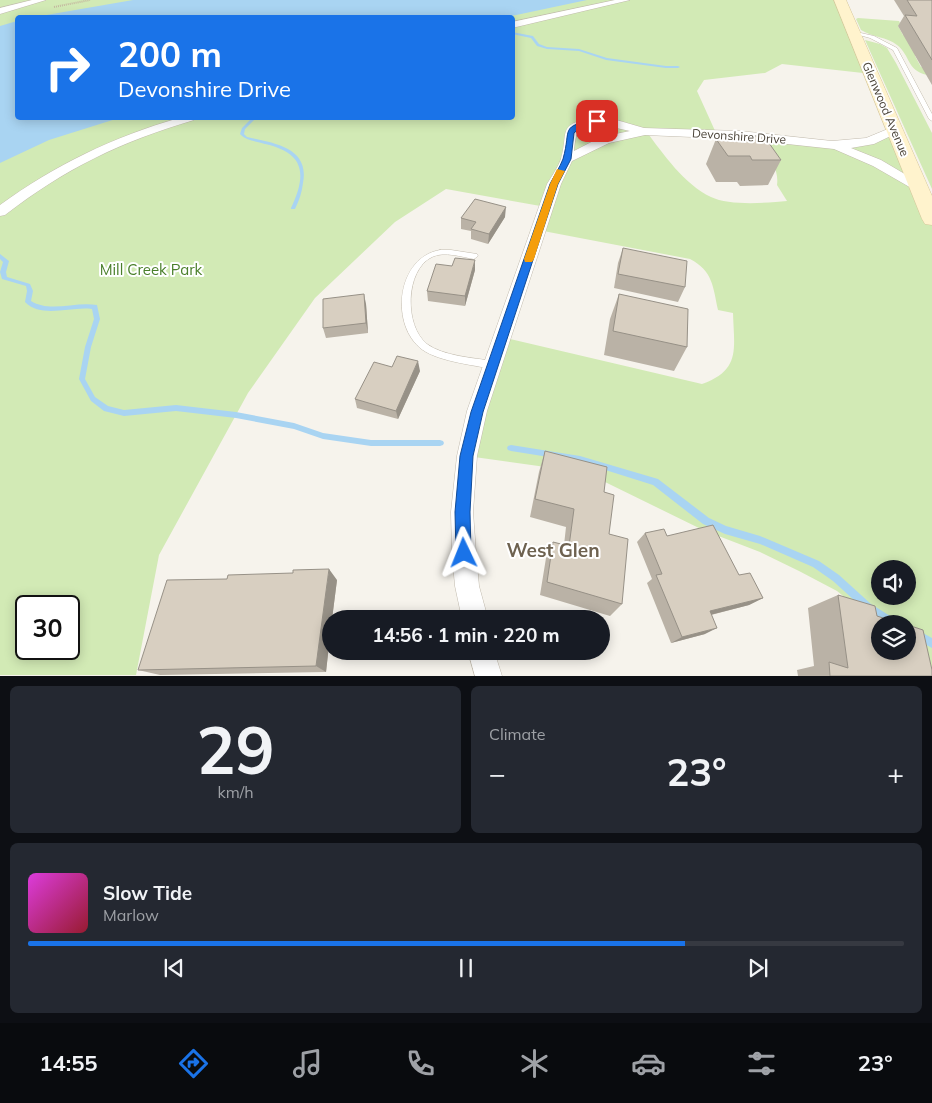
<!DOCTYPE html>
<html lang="en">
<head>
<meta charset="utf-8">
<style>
	:root { --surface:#171b24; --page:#242831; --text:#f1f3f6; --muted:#9ea1a6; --line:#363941; --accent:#1a73e8 }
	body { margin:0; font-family:Mulish,sans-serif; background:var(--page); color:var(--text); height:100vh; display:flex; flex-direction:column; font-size:19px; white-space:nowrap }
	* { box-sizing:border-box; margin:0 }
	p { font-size:16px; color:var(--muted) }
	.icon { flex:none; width:28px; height:28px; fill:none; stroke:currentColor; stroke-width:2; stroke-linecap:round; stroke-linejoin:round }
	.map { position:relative; height:676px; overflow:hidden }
	.side { display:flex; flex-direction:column; gap:10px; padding:10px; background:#0d0f14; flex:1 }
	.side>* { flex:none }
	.banner { position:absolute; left:15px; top:15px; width:500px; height:105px; border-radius:5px; box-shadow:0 2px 12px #0003; background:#1a73e8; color:#fff; overflow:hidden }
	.buttons { position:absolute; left:871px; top:560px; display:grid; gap:10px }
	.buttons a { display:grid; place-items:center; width:45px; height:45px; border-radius:50%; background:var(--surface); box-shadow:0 2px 12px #0003; font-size:25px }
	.speed { position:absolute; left:15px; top:595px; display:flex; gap:10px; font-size:25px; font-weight:700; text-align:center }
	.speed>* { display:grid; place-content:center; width:65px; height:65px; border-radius:50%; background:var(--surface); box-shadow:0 2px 12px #0003; line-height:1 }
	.speed .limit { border:2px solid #111; border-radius:8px; background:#fff; color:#111 }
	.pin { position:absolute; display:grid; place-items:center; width:42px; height:42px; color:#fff; margin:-21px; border-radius:10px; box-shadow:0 2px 8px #0006 }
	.me { position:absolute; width:55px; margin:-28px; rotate:358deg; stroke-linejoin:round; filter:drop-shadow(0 0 4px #0008) }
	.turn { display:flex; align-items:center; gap:18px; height:105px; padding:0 20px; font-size:22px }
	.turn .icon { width:65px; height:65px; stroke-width:2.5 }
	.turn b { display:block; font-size:35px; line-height:42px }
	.big { font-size:38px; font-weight:700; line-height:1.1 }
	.side .widget { flex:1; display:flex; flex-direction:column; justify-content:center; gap:8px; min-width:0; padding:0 18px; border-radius:8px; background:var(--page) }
	.side .dial { align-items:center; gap:0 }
	.dial b { font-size:65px; line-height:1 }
	.song { display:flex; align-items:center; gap:15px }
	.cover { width:60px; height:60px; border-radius:8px; background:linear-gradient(135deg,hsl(300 70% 55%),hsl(350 70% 35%)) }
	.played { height:5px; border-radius:2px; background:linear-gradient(90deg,var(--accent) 75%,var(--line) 75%) }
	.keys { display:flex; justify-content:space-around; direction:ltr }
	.heat { display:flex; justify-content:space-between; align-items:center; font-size:28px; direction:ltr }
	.side .tiles { flex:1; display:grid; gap:10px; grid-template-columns:1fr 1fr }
	.widget:last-child { grid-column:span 2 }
	.trip { position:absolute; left:322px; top:610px; width:288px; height:50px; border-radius:25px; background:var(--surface); box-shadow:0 2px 12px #0003; font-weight:700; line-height:50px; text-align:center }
	.menu { display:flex; height:80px; justify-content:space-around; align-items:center; background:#090b0e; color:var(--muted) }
	.menu .icon { width:35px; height:35px }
	.menu .active { color:var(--accent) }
	.menu b { font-size:22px; color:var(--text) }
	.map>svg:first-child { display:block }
	.green { fill:#d2eab5; fill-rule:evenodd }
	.water { fill:#a9d4f2 }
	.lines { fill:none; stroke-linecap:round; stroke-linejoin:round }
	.stream { fill:#a9d4f2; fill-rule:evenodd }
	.lane-casing { stroke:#c2bbae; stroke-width:1 }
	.street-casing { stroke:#c2bbae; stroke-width:1 }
	.secondary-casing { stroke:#d6c79b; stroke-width:1 }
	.path { stroke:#c4b79f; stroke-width:2; stroke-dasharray:1 1; stroke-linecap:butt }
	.lane { fill:#fff; fill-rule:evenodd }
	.street { fill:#fff; fill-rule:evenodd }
	.secondary { fill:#fff3cd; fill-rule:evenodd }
	.wall { fill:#bab2a6 }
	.shaded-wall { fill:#979187 }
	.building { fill:#d8cfc1; stroke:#979187 }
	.route { fill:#1a73e8; stroke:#114b97 }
	.slow { fill:#f59e0b }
	.labels { text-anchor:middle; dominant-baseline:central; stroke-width:4; stroke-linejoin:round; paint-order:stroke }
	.far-street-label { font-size:12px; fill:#4b4439; stroke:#fff }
	.park-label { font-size:15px; fill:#4a7f2a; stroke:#fff }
	.near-neighbourhood-label { font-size:19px; font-weight:bold; fill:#6e6250; stroke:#fff }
</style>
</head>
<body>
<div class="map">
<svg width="932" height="676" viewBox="0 0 932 676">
	<rect width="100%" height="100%" fill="#f6f3ec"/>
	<!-- green -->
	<path class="green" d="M0,0H840L872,74L782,64L765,73L704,80L697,91L716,133L646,131C664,155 684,184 711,197C729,206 767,203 787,201L777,185C780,163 761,150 747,135L857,144L895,130L932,219V675L908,651V624H880V626L837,591L799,571L760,552L703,530L605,482L560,469L467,456L502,337L702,384C741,370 734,349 733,313L718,310C713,287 713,271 690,259L538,230L546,207L446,189L395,222L315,298L248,393L159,555L136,675H0ZM18,18H512V118H18ZM880,569H908V596H880ZM26,606H69V649H26Z
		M858,18L899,21L901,25L898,26L903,35L932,38L915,56L921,67L932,68L927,75C906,70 911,56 897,45C887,37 872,37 861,30L856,19Z
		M865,40L880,44L887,48L896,63L932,133V189Z"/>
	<!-- water -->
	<path class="water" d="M133,0H587L502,18L35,17Z
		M17,21L18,118H119L49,140L0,163V26Z"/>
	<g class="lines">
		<!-- stream -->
		<path class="stream" d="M512,32L533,36L539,44L547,47L579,49L607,58L666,66H678L680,67L678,68H666L606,60L579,51L547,49L537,46L531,38L512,34Z
			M252,118H256L245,129L244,134L247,137C273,143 310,147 303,183C302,192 299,201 295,209H291V208C307,174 305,153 265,144C256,141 246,141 240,134L242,128Z
			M0,254L9,261L6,272L7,277L30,284L33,291L31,301C50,313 76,301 97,305L100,319L91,347L85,379L95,397L108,406L124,410L176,405L236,412L294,423L323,433L371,440H440L443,441L444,443L443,445L440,446H371L323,439L294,429L236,418L176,411L124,416L104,411L91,401L79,379L85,347L94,319L92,309C71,306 42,319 25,302L27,291L26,286L2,279L0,272L3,262L0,259Z
			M511,445L580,456L658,479L709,518L726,526L760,536L819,561L839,575L871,604L898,621L899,624H886L865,610L833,581L813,567L760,544L725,534L703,524L653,485L580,462L511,451L508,450L507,448L508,446Z
			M908,625L932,638V648L908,635Z"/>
		<!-- lane casing -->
		<g class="lane-casing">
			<path id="lane" d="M852,31L874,36L897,48L932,114V121L929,119L893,50L870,38L852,33Z
				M440,250H451L477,254L478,256L474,259C462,257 444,251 432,257C405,270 404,326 427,344C443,356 474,358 493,361L496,362L498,365L496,368L493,369C473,365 434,361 419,347C390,321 398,257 440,250Z"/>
		</g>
		<!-- street casing -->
		<g class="street-casing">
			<path id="street" d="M32,0H46L0,14V8Z
				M615,0H630L512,28V22Z
				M179,118H196L194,120C120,142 66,168 5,215L0,216V205C55,165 113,137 179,118Z
				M593,118L613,119L644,128L740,131L832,141L866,138L895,126L899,128L901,130L899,132L874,144L851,148L881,160L925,186L923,189H913L873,166L834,149L740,139L645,135L609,143L572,161L561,184L487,411L477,456L473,512L476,553L479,586L488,619H462L455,586L452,553L451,512L457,456L467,411L547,184C552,176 558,167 561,159C569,133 556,124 593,118ZM603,125L630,131L601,137L574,151C576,128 579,124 603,125Z
				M468,651H494L502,676H475Z"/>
		</g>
		<!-- secondary casing -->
		<g class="secondary-casing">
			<path id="secondary" d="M834,0H846L932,196V225L925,224L922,219Z"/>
		</g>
		<!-- path -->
		<path class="path" d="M54,7L90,0"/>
		<!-- lane -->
		<use href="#lane" class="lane"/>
		<!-- street -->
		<use href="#street" class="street"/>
		<!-- secondary -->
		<use href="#secondary" class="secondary"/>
	</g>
	<!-- wall -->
	<path class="wall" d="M894,0H932V85L898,26L904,16Z
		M730,136L781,160L768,185L740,186L737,182H716L706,164L716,139H729Z
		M505,217L488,244L471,239V231L461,229V218Z
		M623,248L685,287L678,302L614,288L618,263Z
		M452,266L475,270L465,306L428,301L427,291Z
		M619,294L687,347L674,371L604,355L610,319Z
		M366,304L368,333L326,338L323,328Z
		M392,367L420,371L398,419L357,408L355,399Z
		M545,451L604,492L609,534L622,604L610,616L540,595L546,558L553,542L564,545L566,527L530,517L539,472Z
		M645,533L667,536L739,575L763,598L749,605L711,615L705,634L671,643L647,583L652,579L637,542Z
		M337,580L332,619H331V627L326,672L160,675L138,670Z
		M838,595L877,616L932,676H798L797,670L814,666L808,608Z"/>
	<!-- shaded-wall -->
	<path class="shaded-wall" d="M506,207L505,217L488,244L489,234Z
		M475,260V270L465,306V296Z
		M364,294L366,304L368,333L366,323Z
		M418,361L420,371L398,419L396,411Z
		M329,569L337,580L332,619H331V627L326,672L316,666Z
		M763,598L749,605L698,618L710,611Z
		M717,628L705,634L671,643L682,637Z"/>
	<!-- building -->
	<path class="building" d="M907,0H932V60L905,15L917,16Z
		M730,136H764L781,160H752L750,156H728L716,139H731Z
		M475,199L506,207L489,234L471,229L476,222L461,218Z
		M623,248L687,261L685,287L618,274Z
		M455,258L475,260L465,296L427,291L436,264L452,266Z
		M364,294L366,323L323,328V299Z
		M619,294L688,309L687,347L613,331Z
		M397,356L418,361L396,411L355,399L374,362L392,367Z
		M545,451L607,467L604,492L614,495L609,534L628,539L622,604L547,582L553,542L569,546L574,509L535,499Z
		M713,525L739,575L750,573L763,598L710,611L717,628L682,637L656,575L662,574L645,533L664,529L667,536Z
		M329,569L316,666L138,670L167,580L227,579L228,575L293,573V570Z
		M838,595L875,606L877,616L902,624H880V651H908V625L923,630L932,670V676H830L829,662L848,668Z"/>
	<!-- route -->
	<path class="route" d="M597,119L600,120V123L581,127L574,133L571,159L558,184L483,412L473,456L470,512L471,553L469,558L464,560L458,558L456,553L455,512L460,456L471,412L550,184C554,176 560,167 563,159C572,128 558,127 597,119Z"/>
	<!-- slow -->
	<path class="slow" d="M557,169L565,171L558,184L534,259L532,262H525L524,259L550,184Z"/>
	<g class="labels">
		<!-- far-street labels -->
		<g class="far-street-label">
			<text transform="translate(886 109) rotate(67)">Glenwood Avenue</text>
			<text transform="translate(739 136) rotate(4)">Devonshire Drive</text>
		</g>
		<!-- park labels -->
		<g class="park-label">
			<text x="151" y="269">Mill Creek Park</text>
		</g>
		<!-- near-neighbourhood labels -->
		<g class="near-neighbourhood-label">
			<text x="553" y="550">West Glen</text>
		</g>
	</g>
</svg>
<div class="buttons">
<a><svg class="icon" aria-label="sound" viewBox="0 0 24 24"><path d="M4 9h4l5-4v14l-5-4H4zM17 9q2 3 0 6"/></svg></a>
<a><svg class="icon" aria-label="layers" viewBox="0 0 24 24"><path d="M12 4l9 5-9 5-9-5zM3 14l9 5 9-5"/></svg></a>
</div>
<div class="speed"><div class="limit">30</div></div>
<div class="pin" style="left:597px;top:121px;background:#d93025"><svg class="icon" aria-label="arrive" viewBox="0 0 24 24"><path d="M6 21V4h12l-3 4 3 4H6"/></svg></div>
<svg class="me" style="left:464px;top:553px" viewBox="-20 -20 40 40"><path d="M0-17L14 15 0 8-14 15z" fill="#1a73e8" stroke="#fff" stroke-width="4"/></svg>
<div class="trip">14:56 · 1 min · 220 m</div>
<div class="banner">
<div class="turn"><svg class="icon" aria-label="right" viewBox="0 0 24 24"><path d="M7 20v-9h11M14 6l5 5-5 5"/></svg><div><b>200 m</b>Devonshire Drive</div></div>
</div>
</div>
<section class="side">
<div class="tiles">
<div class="widget dial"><b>29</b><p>km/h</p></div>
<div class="widget"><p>Climate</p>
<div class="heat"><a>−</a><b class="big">23°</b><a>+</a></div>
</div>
<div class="widget">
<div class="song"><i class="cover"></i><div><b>Slow Tide</b><p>Marlow</p></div></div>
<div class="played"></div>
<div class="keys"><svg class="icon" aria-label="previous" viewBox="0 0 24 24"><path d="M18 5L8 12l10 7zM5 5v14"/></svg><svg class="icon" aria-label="pause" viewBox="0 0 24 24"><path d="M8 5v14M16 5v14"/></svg><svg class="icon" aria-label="next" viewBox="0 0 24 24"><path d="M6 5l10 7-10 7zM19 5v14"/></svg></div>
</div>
</div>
</section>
<nav class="menu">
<b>14:55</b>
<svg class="icon active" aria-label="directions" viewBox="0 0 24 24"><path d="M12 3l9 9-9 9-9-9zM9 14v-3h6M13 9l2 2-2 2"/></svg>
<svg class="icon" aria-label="music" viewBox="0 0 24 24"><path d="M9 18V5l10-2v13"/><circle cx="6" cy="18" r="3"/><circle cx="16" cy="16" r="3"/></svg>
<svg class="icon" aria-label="phone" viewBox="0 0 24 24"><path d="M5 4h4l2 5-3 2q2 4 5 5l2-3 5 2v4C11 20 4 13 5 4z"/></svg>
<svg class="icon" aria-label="climate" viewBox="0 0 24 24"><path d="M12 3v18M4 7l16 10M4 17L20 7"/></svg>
<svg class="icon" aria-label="car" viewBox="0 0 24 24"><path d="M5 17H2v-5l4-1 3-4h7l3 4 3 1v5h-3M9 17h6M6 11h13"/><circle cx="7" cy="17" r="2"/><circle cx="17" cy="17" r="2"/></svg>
<svg class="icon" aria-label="filters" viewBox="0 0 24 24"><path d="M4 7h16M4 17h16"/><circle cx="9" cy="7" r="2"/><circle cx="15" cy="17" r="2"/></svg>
<b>23°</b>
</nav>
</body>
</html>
